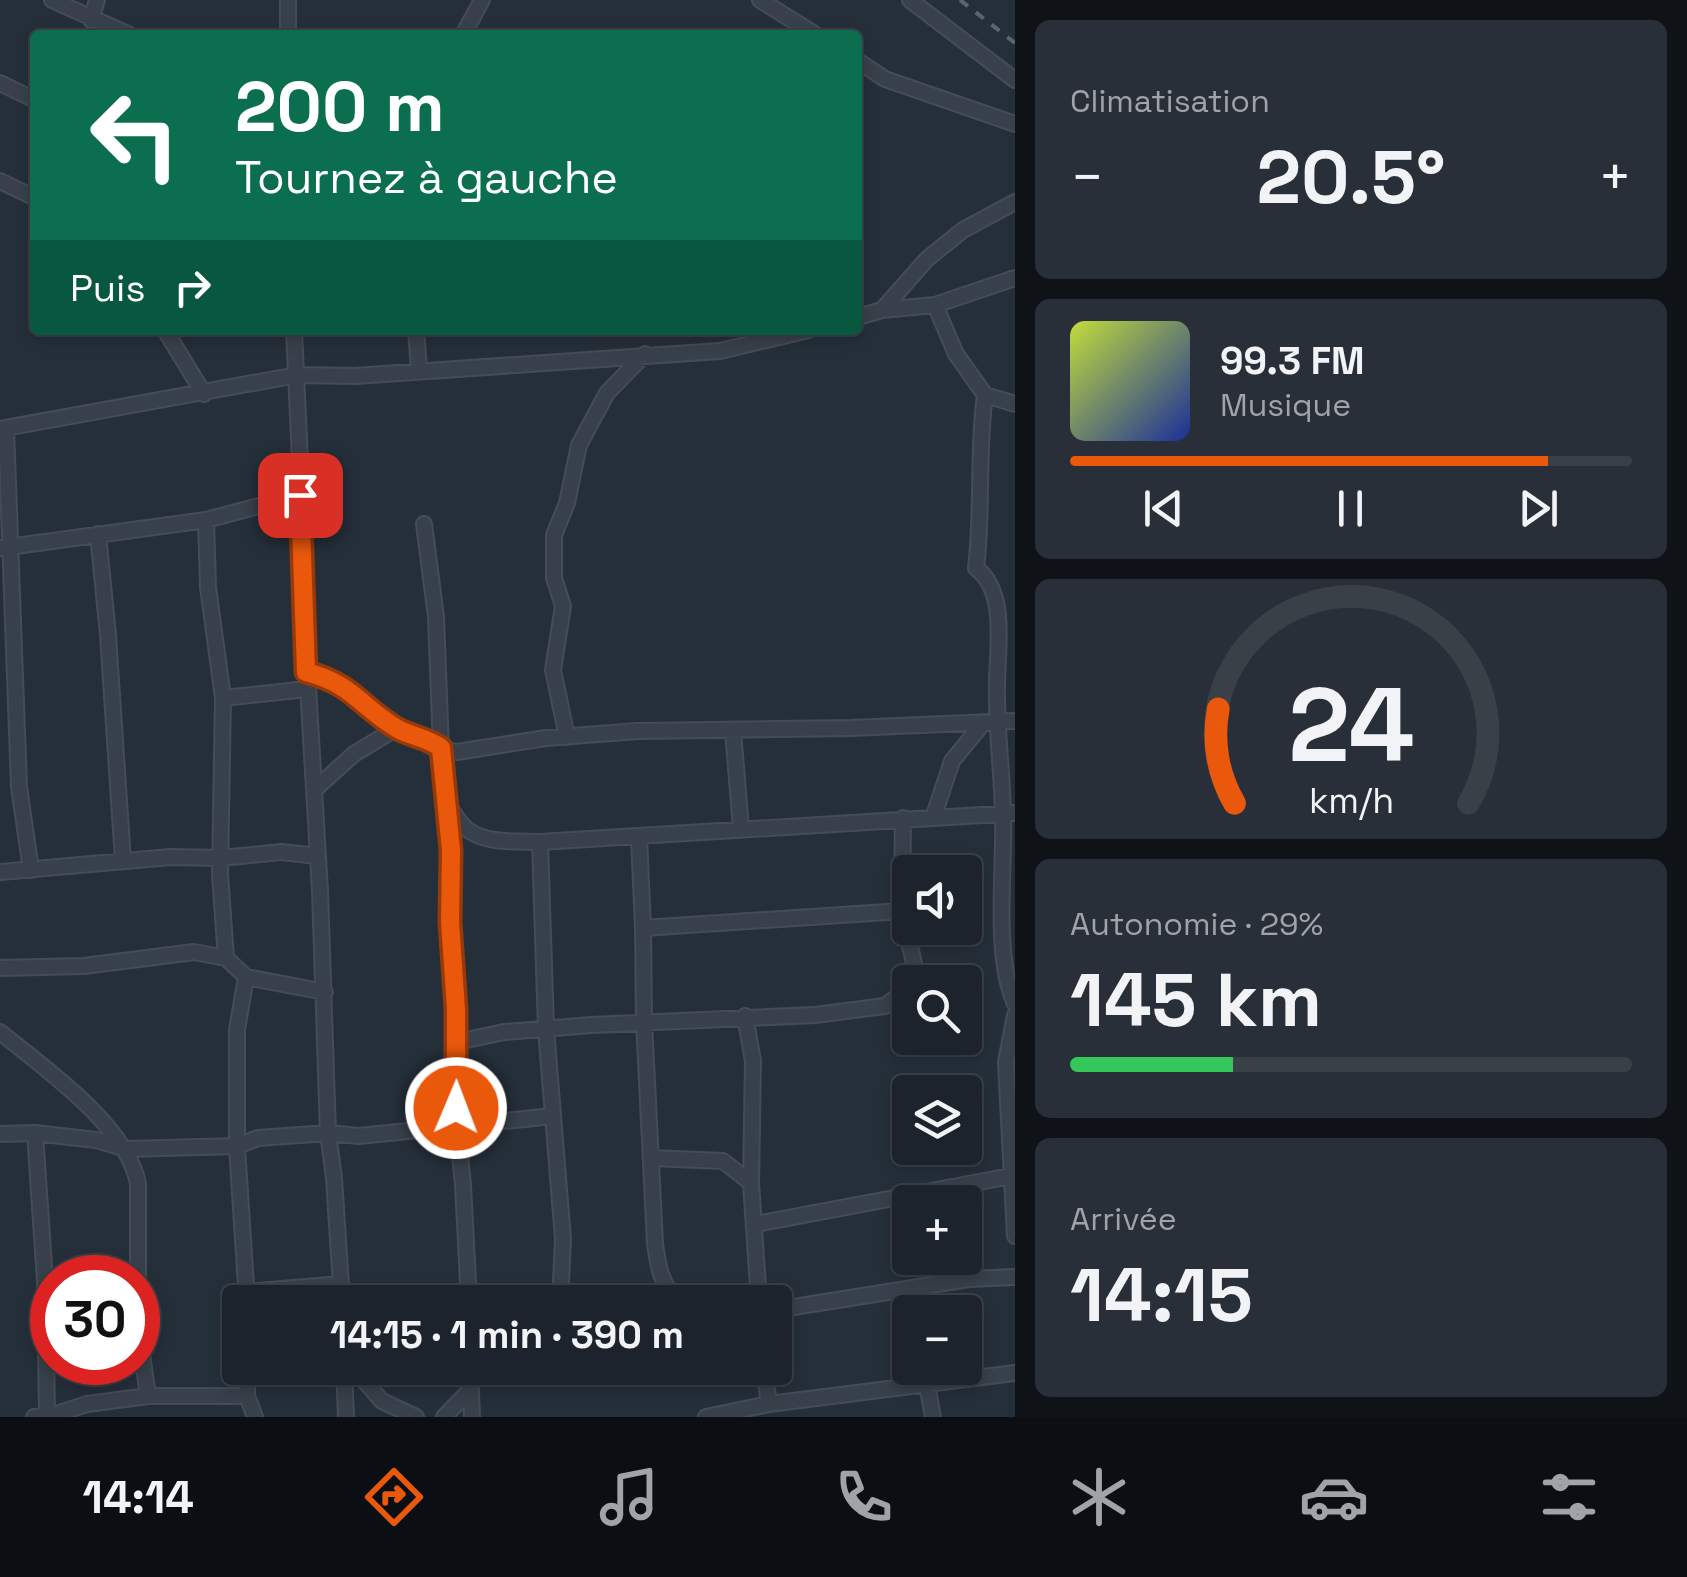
<!DOCTYPE html>
<html lang="fr">
<head>
<meta charset="utf-8">
<style>
	:root { --surface:#1c232c; --page:#292f38; --text:#f1f3f6; --muted:#a0a4a9; --line:#3a4048; --accent:#ea580c }
	body { margin:0; font-family:"Space Grotesk",sans-serif; background:var(--page); color:var(--text); height:100vh; display:flex; flex-direction:column; font-size:38px; white-space:nowrap }
	* { box-sizing:border-box; margin:0 }
	p { font-size:32px; color:var(--muted) }
	.icon { flex:none; width:55px; height:55px; fill:none; stroke:currentColor; stroke-width:2; stroke-linecap:round; stroke-linejoin:round }
	.map { position:relative; flex:1; overflow:hidden }
	.sheet { display:flex; flex-direction:column; gap:20px; padding:20px; background:#0f1318; width:672px }
	.sheet>* { flex:none }
	.hud { position:absolute; left:30px; top:30px; width:832px; height:305px; border-radius:10px; box-shadow:0 5px 15px #0003,0 0 0 2px var(--line); background:#0b6e4f; color:#fff; overflow:hidden }
	.controls { position:absolute; left:892px; top:855px; display:grid; gap:20px }
	.controls a { display:grid; place-items:center; width:90px; height:90px; border-radius:10px; background:var(--surface); box-shadow:0 5px 15px #0003,0 0 0 2px var(--line); font-size:50px }
	.speed { position:absolute; left:30px; top:1255px; display:flex; gap:20px; font-size:50px; font-weight:700; text-align:center }
	.speed>* { display:grid; place-content:center; width:130px; height:130px; border-radius:50%; background:var(--surface); box-shadow:0 5px 15px #0003,0 0 0 2px var(--line); line-height:1 }
	.speed .limit { border:15px solid #d22; background:#fff; color:#111 }
	.pin { position:absolute; display:grid; place-items:center; width:85px; height:85px; color:#fff; margin:-42px; border-radius:20px; box-shadow:0 5px 15px #0006 }
	.me { position:absolute; width:110px; margin:-55px; rotate:1deg; stroke-linejoin:round; filter:drop-shadow(0 0 8px #0008) }
	.turn { display:flex; align-items:center; gap:35px; height:210px; padding:0 40px; font-size:45px }
	.turn .icon { width:130px; height:130px; stroke-width:2.5 }
	.turn b { display:block; font-size:70px; line-height:85px }
	.then { display:flex; align-items:center; height:95px; padding:0 40px; background:#0003; gap:20px; font-size:38px }
	.big { font-size:75px; font-weight:600; line-height:1.1 }
	.sheet .card { flex:1; display:flex; flex-direction:column; justify-content:center; gap:15px; min-width:0; padding:0 35px; border-radius:15px; background:var(--page) }
	.sheet .dial { align-items:center; gap:0 }
	.dial svg { height:260px; overflow:visible; fill:none; stroke:var(--line); stroke-width:7; stroke-linecap:round; text-anchor:middle }
	.dial text { fill:var(--text); stroke:none }
	.song { display:flex; align-items:center; gap:30px }
	.cover { width:120px; height:120px; border-radius:15px; background:linear-gradient(135deg,hsl(70 70% 55%),hsl(230 70% 35%)) }
	.played { height:10px; border-radius:5px; background:linear-gradient(90deg,var(--accent) 85%,var(--line) 85%) }
	.keys { display:flex; justify-content:space-around; direction:ltr }
	.heat { display:flex; justify-content:space-between; align-items:center; font-size:55px; direction:ltr }
	.charge { height:15px; border-radius:8px; background:linear-gradient(90deg,#34c759 29%,var(--line) 0) }
	.trip { position:absolute; left:222px; top:1285px; width:570px; height:100px; border-radius:10px; background:var(--surface); box-shadow:0 5px 15px #0003,0 0 0 2px var(--line); font-weight:600; line-height:100px; text-align:center }
	.menu { display:flex; height:160px; justify-content:space-around; align-items:center; background:#0b0e12; color:var(--muted) }
	.menu .icon { width:70px; height:70px }
	.menu .on { color:var(--accent) }
	.menu b { font-size:45px; color:var(--text) }
	main { display:flex; flex:1; min-height:0 }
	.map>svg:first-child { display:block }
	.lines { fill:none; stroke-linecap:round; stroke-linejoin:round }
	.minor-casing { stroke:#444c57; stroke-width:18 }
	.minor { stroke:#38404b; stroke-width:14 }
	.rail { stroke:#5b6571; stroke-width:4; stroke-dasharray:10 10; stroke-linecap:butt }
	.route-casing { stroke:#983908; stroke-width:25 }
	.route { stroke:#ea580c; stroke-width:18 }
</style>
</head>
<body>
<main>
<div class="map">
<svg width="1015" height="1417" viewBox="0 0 1015 1417">
	<rect width="100%" height="100%" fill="#252f3a"/>
	<g class="lines">
		<!-- minor casing -->
		<g class="minor-casing">
			<path id="minor" d="M52,0L130,35
				M760,0L816,35
				M910,0L1015,80
				M91,20L97,0
				M288,35V0
				M463,35L482,0
				M858,61L885,79L1015,124
				M0,83L35,100
				M0,181L35,198
				M935,305L956,354L985,395
				M882,310L927,259L963,230L1015,202
				M858,317L882,310L935,305L1015,278
				M165,330L204,394
				M294,330L303,527L301,567L320,891L328,1133L334,1178L342,1302
				M416,330L419,369
				M1015,404L985,395C977,453 983,510 976,568C1008,592 997,649 997,684C996,727 1002,771 1003,814C1005,869 993,954 1015,1004
				M6,428L19,787L31,870
				M0,429L297,375L355,376L720,351L809,330
				M206,520L208,587L223,698L307,689
				M424,524L436,617L441,749L451,850L450,922L457,1042V1125L463,1185L469,1302
				M98,534L108,635L123,861
				M1,548L206,520L300,495
				M306,672L332,678L397,728L431,741L441,749L457,752L546,738L638,731L851,728L1015,721
				M223,698L220,874L226,958
				M733,731L741,828
				M567,737L553,670L563,606L554,578V535L567,503L579,445L607,393L645,354
				M314,790L354,754L397,728
				M447,804C454,812 459,824 468,830C486,844 518,841 540,842
				M933,818L1015,813
				M639,837L643,928L902,911L916,972L912,982
				M0,872L171,857L221,858L281,852L318,856
				M902,911L903,818
				M643,928L644,1021L655,1243C658,1267 661,1284 678,1302
				M0,968L84,966L194,952L226,958L246,977L325,992
				M246,977L237,1030V1146L247,1302
				M1015,1015L1006,1062L1015,1236
				M745,1016L753,1061L751,1183
				M0,1032C44,1068 128,1126 138,1184V1326L148,1396L87,1404L47,1417
				M457,1042L504,1032L591,1025L815,1015L885,1006L910,987
				M35,1133L96,1140L126,1149L237,1146L258,1138L328,1133L359,1136L553,1116
				M0,1134L35,1133L45,1281L47,1415L34,1417
				M652,1158L723,1161L751,1183L759,1302
				M756,1224L1011,1176
				M247,1292L341,1284
				M560,1302L563,1239L546,1029L540,842L933,818L952,761L984,722
				M775,1310L969,1279L1015,1277
				M247,1368V1396
				M344,1368L346,1417
				M353,1368L382,1401L416,1417
				M470,1368L472,1417
				M764,1368L769,1404
				M927,1385L933,1417
				M148,1396H247L255,1417
				M444,1417L470,1390
				M706,1417L769,1404L1015,1373"/>
		</g>
		<!-- minor -->
		<use href="#minor" class="minor"/>
		<!-- rail -->
		<path class="rail" d="M960,0L1015,43"/>
	</g>
	<g class="lines">
		<!-- route casing -->
		<g class="route-casing">
			<path id="route" d="M300,495L306,672C354,684 361,708 398,729C413,737 428,738 441,748L451,850L450,922L456,1009V1108"/>
		</g>
		<!-- route -->
		<use href="#route" class="route"/>
	</g>
</svg>
<div class="controls">
<a><svg class="icon" aria-label="sound" viewBox="0 0 24 24"><path d="M4 9h4l5-4v14l-5-4H4zM17 9q2 3 0 6"/></svg></a>
<a><svg class="icon" aria-label="search" viewBox="0 0 24 24"><circle cx="10" cy="10" r="6"/><path d="M15 15l6 6"/></svg></a>
<a><svg class="icon" aria-label="layers" viewBox="0 0 24 24"><path d="M12 4l9 5-9 5-9-5zM3 14l9 5 9-5"/></svg></a>
<a>+</a>
<a>−</a>
</div>
<div class="speed"><div class="limit">30</div></div>
<div class="pin" style="left:300px;top:495px;background:#d93025"><svg class="icon" aria-label="arrive" viewBox="0 0 24 24"><path d="M6 21V4h12l-3 4 3 4H6"/></svg></div>
<svg class="me" style="left:456px;top:1108px" viewBox="-20 -20 40 40"><circle r="17" fill="#ea580c" stroke="#fff" stroke-width="3"/><path d="M0-11L8 9 0 5-8 9z" fill="#fff"/></svg>
<div class="trip">14:15 · 1 min · 390 m</div>
<div class="hud">
<div class="turn"><svg class="icon" aria-label="left" viewBox="0 0 24 24"><path d="M17 20v-9H6M10 6l-5 5 5 5"/></svg><div><b>200 m</b>Tournez à gauche</div></div>
<div class="then">Puis<svg class="icon" aria-label="right" viewBox="0 0 24 24"><path d="M7 20v-9h11M14 6l5 5-5 5"/></svg></div>
</div>
</div>
<section class="sheet">
<div class="card"><p>Climatisation</p>
<div class="heat"><a>−</a><b class="big">20.5°</b><a>+</a></div>
</div>
<div class="card">
<div class="song"><i class="cover"></i><div><b>99.3 FM</b><p>Musique</p></div></div>
<div class="played"></div>
<div class="keys"><svg class="icon" aria-label="previous" viewBox="0 0 24 24"><path d="M18 5L8 12l10 7zM5 5v14"/></svg><svg class="icon" aria-label="pause" viewBox="0 0 24 24"><path d="M8 5v14M16 5v14"/></svg><svg class="icon" aria-label="next" viewBox="0 0 24 24"><path d="M6 5l10 7-10 7zM19 5v14"/></svg></div>
</div>
<div class="card dial"><svg viewBox="0 0 100 80">
<path d="M14 69A42 42 0 1 1 86 69"/>
<path d="M14 69A42 42 0 0 1 9 40" stroke="#ea580c"/>
<text x="50" y="56" font-size="32" font-weight="700">24</text>
<text x="50" y="72" font-size="11">km/h</text>
</svg></div>
<div class="card"><p>Autonomie · 29%</p><b class="big">145 km</b><div class="charge"></div></div>
<div class="card"><p>Arrivée</p><b class="big">14:15</b></div>
</section>
</main>
<nav class="menu">
<b>14:14</b>
<svg class="icon on" aria-label="directions" viewBox="0 0 24 24"><path d="M12 3l9 9-9 9-9-9zM9 14v-3h6M13 9l2 2-2 2"/></svg>
<svg class="icon" aria-label="music" viewBox="0 0 24 24"><path d="M9 18V5l10-2v13"/><circle cx="6" cy="18" r="3"/><circle cx="16" cy="16" r="3"/></svg>
<svg class="icon" aria-label="phone" viewBox="0 0 24 24"><path d="M5 4h4l2 5-3 2q2 4 5 5l2-3 5 2v4C11 20 4 13 5 4z"/></svg>
<svg class="icon" aria-label="climate" viewBox="0 0 24 24"><path d="M12 3v18M4 7l16 10M4 17L20 7"/></svg>
<svg class="icon" aria-label="car" viewBox="0 0 24 24"><path d="M5 17H2v-5l4-1 3-4h7l3 4 3 1v5h-3M9 17h6M6 11h13"/><circle cx="7" cy="17" r="2"/><circle cx="17" cy="17" r="2"/></svg>
<svg class="icon" aria-label="filters" viewBox="0 0 24 24"><path d="M4 7h16M4 17h16"/><circle cx="9" cy="7" r="2"/><circle cx="15" cy="17" r="2"/></svg>
</nav>
</body>
</html>
